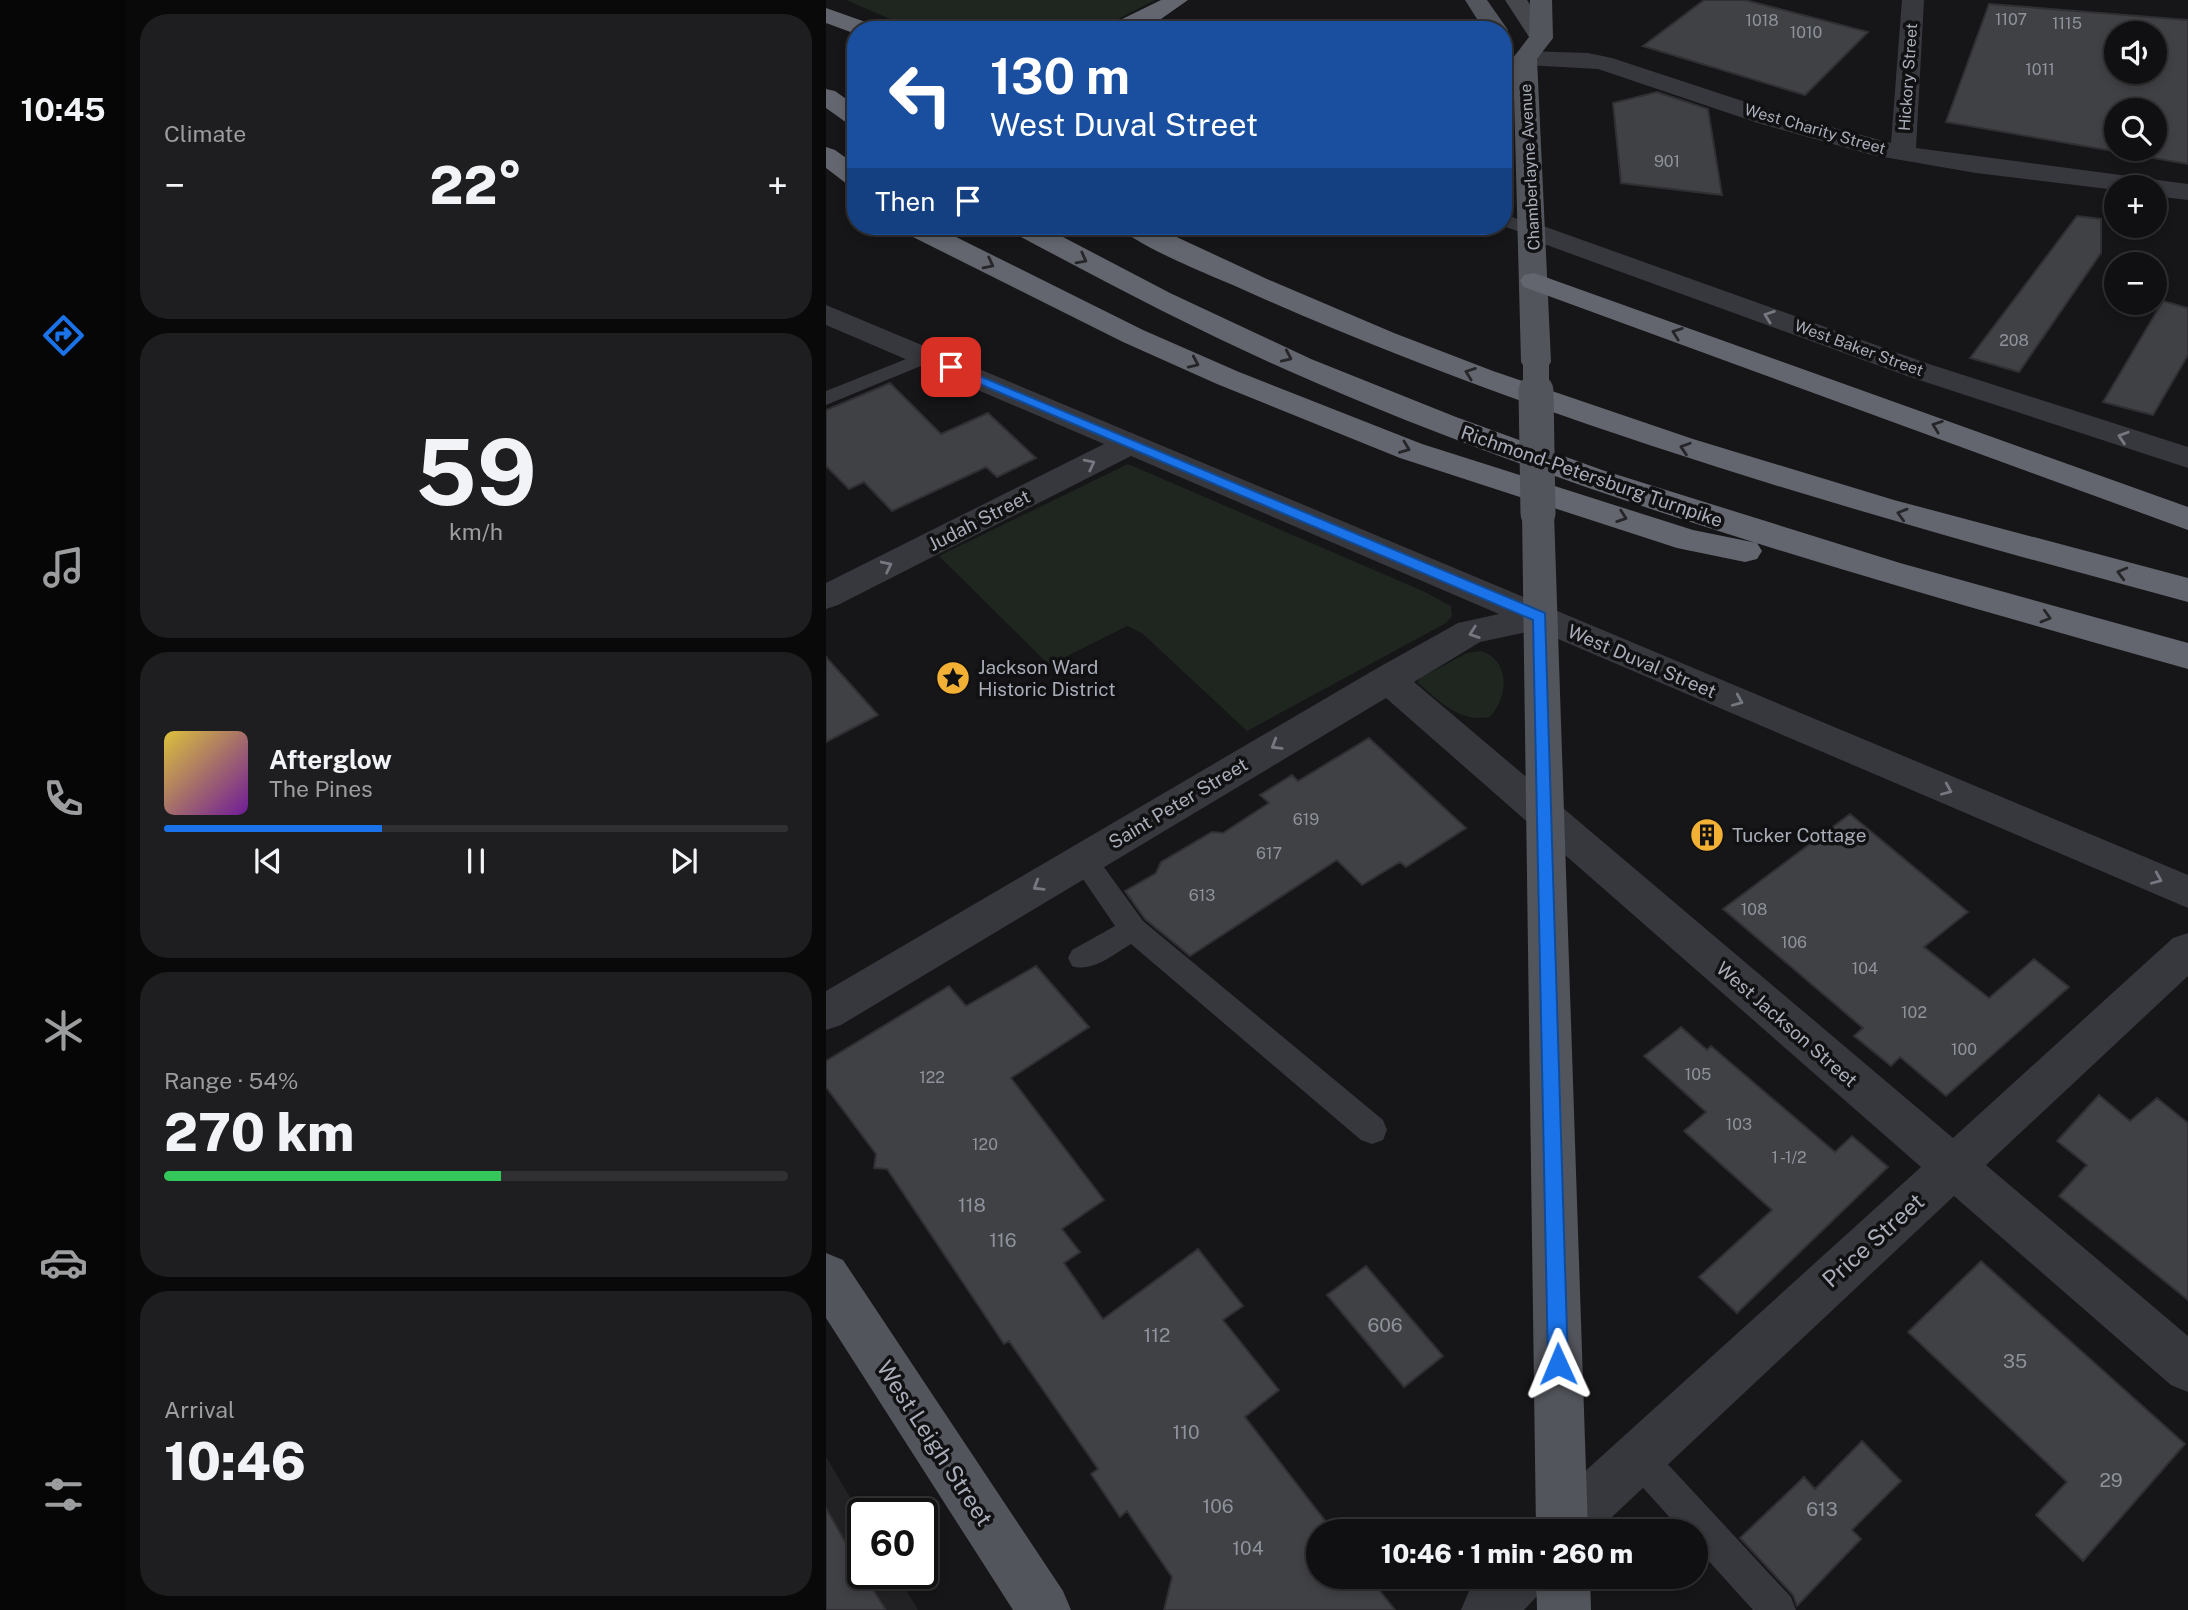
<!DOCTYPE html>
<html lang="en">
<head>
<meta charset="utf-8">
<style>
	:root { --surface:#101012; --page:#1e1e20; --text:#f1f3f6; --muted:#9c9d9f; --line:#303032; --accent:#1a73e8 }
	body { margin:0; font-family:"Public Sans",sans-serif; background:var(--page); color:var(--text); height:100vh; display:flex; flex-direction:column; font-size:26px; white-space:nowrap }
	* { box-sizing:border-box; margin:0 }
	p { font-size:23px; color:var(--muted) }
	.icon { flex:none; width:38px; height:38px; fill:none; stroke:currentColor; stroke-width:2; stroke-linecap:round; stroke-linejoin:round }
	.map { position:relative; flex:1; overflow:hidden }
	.side { display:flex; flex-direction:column; gap:14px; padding:14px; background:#09090a; width:700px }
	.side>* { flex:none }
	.hud { position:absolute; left:21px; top:21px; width:665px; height:214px; border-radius:28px; box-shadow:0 4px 10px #0003,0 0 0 2px var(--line); background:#1a4fa0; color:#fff; overflow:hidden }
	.buttons { position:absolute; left:1278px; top:21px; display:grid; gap:14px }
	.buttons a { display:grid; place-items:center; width:63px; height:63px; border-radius:50%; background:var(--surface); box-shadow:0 4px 10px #0003,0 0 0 2px var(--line); font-size:35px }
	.speed { position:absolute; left:21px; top:1498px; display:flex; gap:14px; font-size:35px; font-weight:700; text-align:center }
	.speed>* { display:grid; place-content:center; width:91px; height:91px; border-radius:50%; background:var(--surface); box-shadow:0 4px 10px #0003,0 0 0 2px var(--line); line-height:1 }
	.speed .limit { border:4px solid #111; border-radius:10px; background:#fff; color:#111 }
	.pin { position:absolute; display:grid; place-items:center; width:60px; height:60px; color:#fff; margin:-30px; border-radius:14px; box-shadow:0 4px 10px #0006 }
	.me { position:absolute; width:77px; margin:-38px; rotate:359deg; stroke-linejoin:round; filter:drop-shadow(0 0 5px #0008) }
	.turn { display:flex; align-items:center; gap:24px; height:147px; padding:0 28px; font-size:32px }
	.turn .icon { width:91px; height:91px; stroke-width:2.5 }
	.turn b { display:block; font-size:49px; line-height:60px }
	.then { display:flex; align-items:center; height:66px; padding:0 28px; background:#0003; gap:14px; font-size:26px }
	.big { font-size:52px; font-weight:800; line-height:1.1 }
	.side .tile { flex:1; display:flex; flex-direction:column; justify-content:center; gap:10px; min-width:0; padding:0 24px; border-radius:28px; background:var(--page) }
	.side .dial { align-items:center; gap:0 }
	.dial b { font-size:91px; line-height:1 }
	.song { display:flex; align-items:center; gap:21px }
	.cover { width:84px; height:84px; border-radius:10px; background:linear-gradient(135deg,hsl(50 70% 55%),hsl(280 70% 35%)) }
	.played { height:7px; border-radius:4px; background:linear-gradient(90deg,var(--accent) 35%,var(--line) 35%) }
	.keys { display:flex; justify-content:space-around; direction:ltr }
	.heat { display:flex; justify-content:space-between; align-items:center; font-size:38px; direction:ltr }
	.charge { height:10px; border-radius:5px; background:linear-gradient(90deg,#34c759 54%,var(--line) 0) }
	.trip { position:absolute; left:480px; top:1519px; width:402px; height:70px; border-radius:35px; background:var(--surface); box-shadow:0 4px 10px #0003,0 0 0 2px var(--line); font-weight:800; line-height:70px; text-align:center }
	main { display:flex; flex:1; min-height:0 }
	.menu { display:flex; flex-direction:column; width:126px; justify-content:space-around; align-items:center; background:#060607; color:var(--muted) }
	.menu .icon { width:49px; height:49px }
	.menu .current { color:var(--accent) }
	.menu b { font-size:32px; color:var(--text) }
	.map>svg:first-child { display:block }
	.built { fill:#222225 }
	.green { fill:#1e261f }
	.building { fill:#404145; stroke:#303034; stroke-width:2; fill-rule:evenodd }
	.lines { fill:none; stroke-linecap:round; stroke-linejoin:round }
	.lane { fill:#37383d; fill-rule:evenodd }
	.street { fill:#37383d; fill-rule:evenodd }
	.secondary { fill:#45474d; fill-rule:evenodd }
	.primary { fill:#53555c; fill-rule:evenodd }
	.highway { fill:#63666e; fill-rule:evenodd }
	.primary-bridge-far1 { stroke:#53555c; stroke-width:26 }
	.primary-bridge { stroke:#53555c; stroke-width:35 }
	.oneway { stroke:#26262a }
	.oneway2 { stroke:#757881 }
	.route { fill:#1a73e8; stroke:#114b97; stroke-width:2 }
	.labels { text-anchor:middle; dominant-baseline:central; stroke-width:7; stroke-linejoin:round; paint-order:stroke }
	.number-label { font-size:16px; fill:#8e929b }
	.far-street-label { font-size:16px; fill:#a8adb8; stroke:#111113 }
	.street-label { font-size:19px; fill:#a8adb8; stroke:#111113 }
	.poi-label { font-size:19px; fill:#a8adb8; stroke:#111113; text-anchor:start }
	.near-number-label { font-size:19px; fill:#8e929b }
	.near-street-label { font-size:23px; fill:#a8adb8; stroke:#111113 }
</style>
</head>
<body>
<main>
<nav class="menu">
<b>10:45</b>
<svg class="icon current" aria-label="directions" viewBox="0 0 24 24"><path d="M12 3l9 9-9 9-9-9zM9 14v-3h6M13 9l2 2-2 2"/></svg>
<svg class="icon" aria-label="music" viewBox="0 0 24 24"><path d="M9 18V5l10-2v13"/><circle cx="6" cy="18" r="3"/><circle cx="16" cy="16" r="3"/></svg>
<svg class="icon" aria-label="phone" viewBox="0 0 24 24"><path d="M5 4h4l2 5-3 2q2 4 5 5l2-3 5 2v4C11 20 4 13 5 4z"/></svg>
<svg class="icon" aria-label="climate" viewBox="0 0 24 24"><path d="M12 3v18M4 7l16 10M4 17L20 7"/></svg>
<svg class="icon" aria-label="car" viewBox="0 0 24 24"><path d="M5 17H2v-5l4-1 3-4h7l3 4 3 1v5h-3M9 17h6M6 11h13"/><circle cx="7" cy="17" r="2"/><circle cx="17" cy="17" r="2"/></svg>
<svg class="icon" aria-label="filters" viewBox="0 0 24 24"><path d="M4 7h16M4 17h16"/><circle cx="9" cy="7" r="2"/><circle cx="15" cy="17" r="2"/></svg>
</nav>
<section class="side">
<div class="tile"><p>Climate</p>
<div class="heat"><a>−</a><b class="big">22°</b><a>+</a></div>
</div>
<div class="tile dial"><b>59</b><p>km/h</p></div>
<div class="tile">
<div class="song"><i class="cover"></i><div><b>Afterglow</b><p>The Pines</p></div></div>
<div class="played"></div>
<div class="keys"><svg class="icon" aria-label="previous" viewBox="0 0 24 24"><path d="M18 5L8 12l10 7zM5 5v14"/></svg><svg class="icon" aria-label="pause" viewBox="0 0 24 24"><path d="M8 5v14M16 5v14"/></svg><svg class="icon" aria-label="next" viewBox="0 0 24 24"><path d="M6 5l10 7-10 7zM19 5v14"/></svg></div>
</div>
<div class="tile"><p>Range · 54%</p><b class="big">270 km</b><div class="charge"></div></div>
<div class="tile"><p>Arrival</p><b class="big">10:46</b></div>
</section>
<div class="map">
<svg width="1362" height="1610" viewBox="0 0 1362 1610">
	<rect width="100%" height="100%" fill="#161618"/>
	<!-- built -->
	<path class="built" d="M0,1457L37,1519V1573H70L92,1610H0Z"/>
	<!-- green -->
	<path class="green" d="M20,0H329L290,20L252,30H90Z
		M302,464L597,591L625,606L626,616L620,623L421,731L316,633L301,626L223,665L113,556Z
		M655,651C684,660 683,696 664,717C632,723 614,701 591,682L596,677L641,653Z"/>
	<!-- building -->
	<path class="building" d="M878,0H919L1042,32L979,95L817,46Z
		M1163,4L1362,20V164L1120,122ZM1290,33H1328V72H1290ZM1290,110H1328V149H1290Z
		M831,92L882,109L896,195L795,183L787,103Z
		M1251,216L1275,219V253L1193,372L1144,358Z
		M1337,301L1362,308V355L1327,415L1277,402Z
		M64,383L115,434L162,413L210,458L171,477L160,467L66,511L38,482L23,489L0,466V410Z
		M0,657L52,715L0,742Z
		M543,738L640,828L580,867L574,862L536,885L511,860L364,956L319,919L299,891L330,873L335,862L386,832L397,833L443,803L434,795L466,775L472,781Z
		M1024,814L1142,912L1098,947L1163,998L1208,959L1243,987L1120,1096L1074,1057L1065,1066L1028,1036L1037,1028L897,909Z
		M210,966L263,1027L185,1078L278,1200L236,1229L254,1252L238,1263L277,1319L372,1249L417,1306L397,1320L453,1390L419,1417L507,1531H492V1577H543L569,1610H338L346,1577L301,1511L294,1517L265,1474L272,1469L183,1341L178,1344L61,1169L48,1168L50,1154L0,1087V1061L123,986L140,1006Z
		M855,1027L881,1050L885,1046L1009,1152L1026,1136L1062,1167L911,1313L873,1277L946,1210L858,1131L880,1112L818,1056Z
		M1273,1095L1304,1121L1331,1098L1362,1123V1300L1233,1196L1261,1165L1231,1141Z
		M1155,1261L1359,1444L1257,1561L1210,1515L1241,1482L1082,1332Z
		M540,1266L617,1356L578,1387L501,1295Z
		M1036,1441L1075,1481L1026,1530L1035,1539L971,1606L967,1595L914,1538L978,1477L989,1489Z
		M0,1508L37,1573L60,1610H0Z"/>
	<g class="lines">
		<!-- lane -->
		<path class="lane" d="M677,214L713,226L715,230L706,236L677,226Z
			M100,351L107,353L110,357L107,361L0,405V391Z
			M257,849L267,852L317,921L557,1120L561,1130L557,1140L546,1144L535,1140L305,944C288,954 266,973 246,966L242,958L246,950L289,926L244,860L247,852Z
			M812,1440L824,1445L965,1597L970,1610H927L870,1547V1531H856L800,1469L795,1457L800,1445Z"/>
		<!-- street -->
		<path class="street" d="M1076,0H1098L1090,148L1362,184V200L1328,196V187H1290V190L1150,173L1046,155L935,124L772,69L699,65L691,63L687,58L691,53L699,51L762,53L786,58L953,113L1065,143Z
			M706,222L1103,364L1362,447V468L1081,376L696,236L692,230L696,224Z
			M0,305L1362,875V908L711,630L654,642L588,682L1127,1138L1347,938L1362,933V976L1160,1165L1362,1336V1392L1345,1385L1128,1196L771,1531H707L714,1512L1095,1167L560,698L15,1025L0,1030V991L548,670L632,623L673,614L305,456L12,605L0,609V583L278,444L0,325Z
			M656,1577H719L711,1596L698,1610H635L643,1591Z"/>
		<!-- secondary -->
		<path class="secondary" d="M679,0H701L727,38L723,43H707Z"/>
		<!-- primary -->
		<path class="primary" d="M639,0H661L682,30L678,35L677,30H658Z
			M704,0H726L727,38L711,59L725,362L721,368L710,371L699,368L695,362L687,58L703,37Z
			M712,502L724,505L728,513L762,1531H710L696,513L700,505Z
			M0,1253L17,1260L237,1591L245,1610H187L0,1318Z
			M710,1577H764L765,1610H711Z"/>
		<!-- highway -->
		<path class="highway" d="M335,0H362L335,19L312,30H280L284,25Z
			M0,8L48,25L52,30H30V34L0,23Z
			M0,89L9,91L30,106V125L21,123L0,108Z
			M0,147L9,150L30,165V186L21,184L0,168Z
			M73,226H108L317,330L413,372L596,444L867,530L931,543L936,551L931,559L919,562L851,548L574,458L391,384L297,342L77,232Z
			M182,226H216L344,293L485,359L630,417L776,470L1074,563L1362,643V669C1059,583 752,499 463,371C368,329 277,281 186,232Z
			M293,226H327L441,279L568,333L667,371L867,439L1068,500L1362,578V602C1038,515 715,424 409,286C386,276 306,244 293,226Z
			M708,273L1362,507V530L698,287L694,281L698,275Z"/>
		<!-- primary-bridge-far1 -->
		<path class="primary-bridge-far1" d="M710,362V393"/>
		<!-- primary-bridge -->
		<path class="primary-bridge" d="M710,391L712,513"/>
	</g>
	<!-- one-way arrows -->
	<defs><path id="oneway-chevron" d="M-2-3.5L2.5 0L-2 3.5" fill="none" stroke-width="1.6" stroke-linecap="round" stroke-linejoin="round" transform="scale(1.75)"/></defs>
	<g class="oneway">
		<use href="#oneway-chevron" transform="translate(256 259) rotate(28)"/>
		<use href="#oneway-chevron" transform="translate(163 264) rotate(27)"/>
		<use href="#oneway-chevron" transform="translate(851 333) rotate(-160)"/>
		<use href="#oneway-chevron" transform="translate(461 357) rotate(24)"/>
		<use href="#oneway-chevron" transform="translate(368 363) rotate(24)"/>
		<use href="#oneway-chevron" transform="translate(644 373) rotate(-160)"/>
		<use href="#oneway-chevron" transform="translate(1111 426) rotate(-160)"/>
		<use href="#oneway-chevron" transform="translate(579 448) rotate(21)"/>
		<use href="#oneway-chevron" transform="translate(859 448) rotate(-162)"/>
		<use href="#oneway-chevron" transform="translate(1076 514) rotate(-164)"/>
		<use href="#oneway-chevron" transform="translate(796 517) rotate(19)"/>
		<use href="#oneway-chevron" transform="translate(1296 573) rotate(-165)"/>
		<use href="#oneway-chevron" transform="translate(1220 617) rotate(16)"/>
	</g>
	<g class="oneway2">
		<use href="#oneway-chevron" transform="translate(943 316) rotate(-160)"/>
		<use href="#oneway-chevron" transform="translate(1297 437) rotate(-162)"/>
		<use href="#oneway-chevron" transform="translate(264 464) rotate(-27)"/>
		<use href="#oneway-chevron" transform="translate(61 566) rotate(-26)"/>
		<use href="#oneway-chevron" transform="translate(648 633) rotate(161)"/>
		<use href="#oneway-chevron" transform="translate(912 701) rotate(23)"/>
		<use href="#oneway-chevron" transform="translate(450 745) rotate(149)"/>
		<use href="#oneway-chevron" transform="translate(1121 790) rotate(23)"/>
		<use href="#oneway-chevron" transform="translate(1331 879) rotate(23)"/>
		<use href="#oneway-chevron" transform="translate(212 886) rotate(149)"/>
	</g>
	<!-- route -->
	<path class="route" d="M125,364L719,613L742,1364L739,1371L732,1374L725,1371L722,1364L707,620L121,370L119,367Z"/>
	<!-- icons -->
	<defs>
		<g id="sight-disc" transform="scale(1.75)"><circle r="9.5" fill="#f2b134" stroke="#111113"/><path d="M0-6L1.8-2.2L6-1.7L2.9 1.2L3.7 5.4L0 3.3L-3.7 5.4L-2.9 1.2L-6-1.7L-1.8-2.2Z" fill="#111"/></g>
		<g id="building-disc" transform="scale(1.75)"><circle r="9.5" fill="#f2b134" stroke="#111113"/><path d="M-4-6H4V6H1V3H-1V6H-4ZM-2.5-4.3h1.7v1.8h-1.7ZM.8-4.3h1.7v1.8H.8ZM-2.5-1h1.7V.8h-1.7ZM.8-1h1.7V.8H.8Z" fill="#111"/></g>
	</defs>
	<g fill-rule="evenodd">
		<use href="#sight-disc" x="127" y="678"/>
		<use href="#building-disc" x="881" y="835"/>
	</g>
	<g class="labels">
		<!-- number labels -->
		<g class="number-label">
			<text x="1185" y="19">1107</text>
			<text x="936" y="20">1018</text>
			<text x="1241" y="23">1115</text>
			<text x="980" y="32">1010</text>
			<text x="1214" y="69">1011</text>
			<text x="841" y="161">901</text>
			<text x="1188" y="340">208</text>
			<text x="480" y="819">619</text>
			<text x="443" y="853">617</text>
			<text x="376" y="895">613</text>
			<text x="928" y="909">108</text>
			<text x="968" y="942">106</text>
			<text x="1039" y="968">104</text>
			<text x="1088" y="1012">102</text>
			<text x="1138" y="1049">100</text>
			<text x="872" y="1074">105</text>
			<text x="106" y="1077">122</text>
			<text x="913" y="1124">103</text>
			<text x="159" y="1144">120</text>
			<text x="963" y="1157">1 -1/2</text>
		</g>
		<!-- far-street labels -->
		<g class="far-street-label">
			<text transform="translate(1082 77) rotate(-86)">Hickory Street</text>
			<text transform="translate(989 129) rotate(16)">West Charity Street</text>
			<text transform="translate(704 167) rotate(-93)">Chamberlayne Avenue</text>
			<text transform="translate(1033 348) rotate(20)">West Baker Street</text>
		</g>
		<!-- street labels -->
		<g class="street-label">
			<text transform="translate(766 476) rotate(19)">Richmond-Petersburg Turnpike</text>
			<text transform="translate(153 520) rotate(-27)">Judah Street</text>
			<text transform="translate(816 661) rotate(23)">West Duval Street</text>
			<text transform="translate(352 803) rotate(-31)">Saint Peter Street</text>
			<text transform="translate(961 1024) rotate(41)">West Jackson Street</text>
		</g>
		<!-- poi labels -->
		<g class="poi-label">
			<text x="152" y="667">Jackson Ward<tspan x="152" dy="22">Historic District</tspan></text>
			<text x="906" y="835">Tucker Cottage</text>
		</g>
		<!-- near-number labels -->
		<g class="near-number-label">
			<text x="146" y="1205">118</text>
			<text x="177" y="1240">116</text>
			<text x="559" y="1325">606</text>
			<text x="331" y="1335">112</text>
			<text x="1189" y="1361">35</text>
			<text x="360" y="1432">110</text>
			<text x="1285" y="1480">29</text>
			<text x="392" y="1506">106</text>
			<text x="996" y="1509">613</text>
			<text x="422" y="1548">104</text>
		</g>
		<!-- near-street labels -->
		<g class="near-street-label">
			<text transform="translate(1047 1240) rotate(-42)">Price Street</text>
			<text transform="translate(109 1443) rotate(57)">West Leigh Street</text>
		</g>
	</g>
</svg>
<div class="buttons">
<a><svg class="icon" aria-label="sound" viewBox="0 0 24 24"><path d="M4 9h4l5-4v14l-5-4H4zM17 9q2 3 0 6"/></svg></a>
<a><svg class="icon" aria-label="search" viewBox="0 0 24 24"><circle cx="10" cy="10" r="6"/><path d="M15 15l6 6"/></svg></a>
<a>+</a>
<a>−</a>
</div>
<div class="speed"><div class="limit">60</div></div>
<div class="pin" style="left:125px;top:367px;background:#d93025"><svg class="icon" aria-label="arrive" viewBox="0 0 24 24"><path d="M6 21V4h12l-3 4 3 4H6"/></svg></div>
<svg class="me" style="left:732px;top:1364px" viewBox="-20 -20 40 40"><path d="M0-17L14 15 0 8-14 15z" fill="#1a73e8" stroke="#fff" stroke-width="4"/></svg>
<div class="trip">10:46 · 1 min · 260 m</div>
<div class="hud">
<div class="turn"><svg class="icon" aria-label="left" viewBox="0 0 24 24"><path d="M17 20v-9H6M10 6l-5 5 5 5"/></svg><div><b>130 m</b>West Duval Street</div></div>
<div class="then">Then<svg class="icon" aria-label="arrive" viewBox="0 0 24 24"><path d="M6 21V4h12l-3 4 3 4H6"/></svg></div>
</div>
</div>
</main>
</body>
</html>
